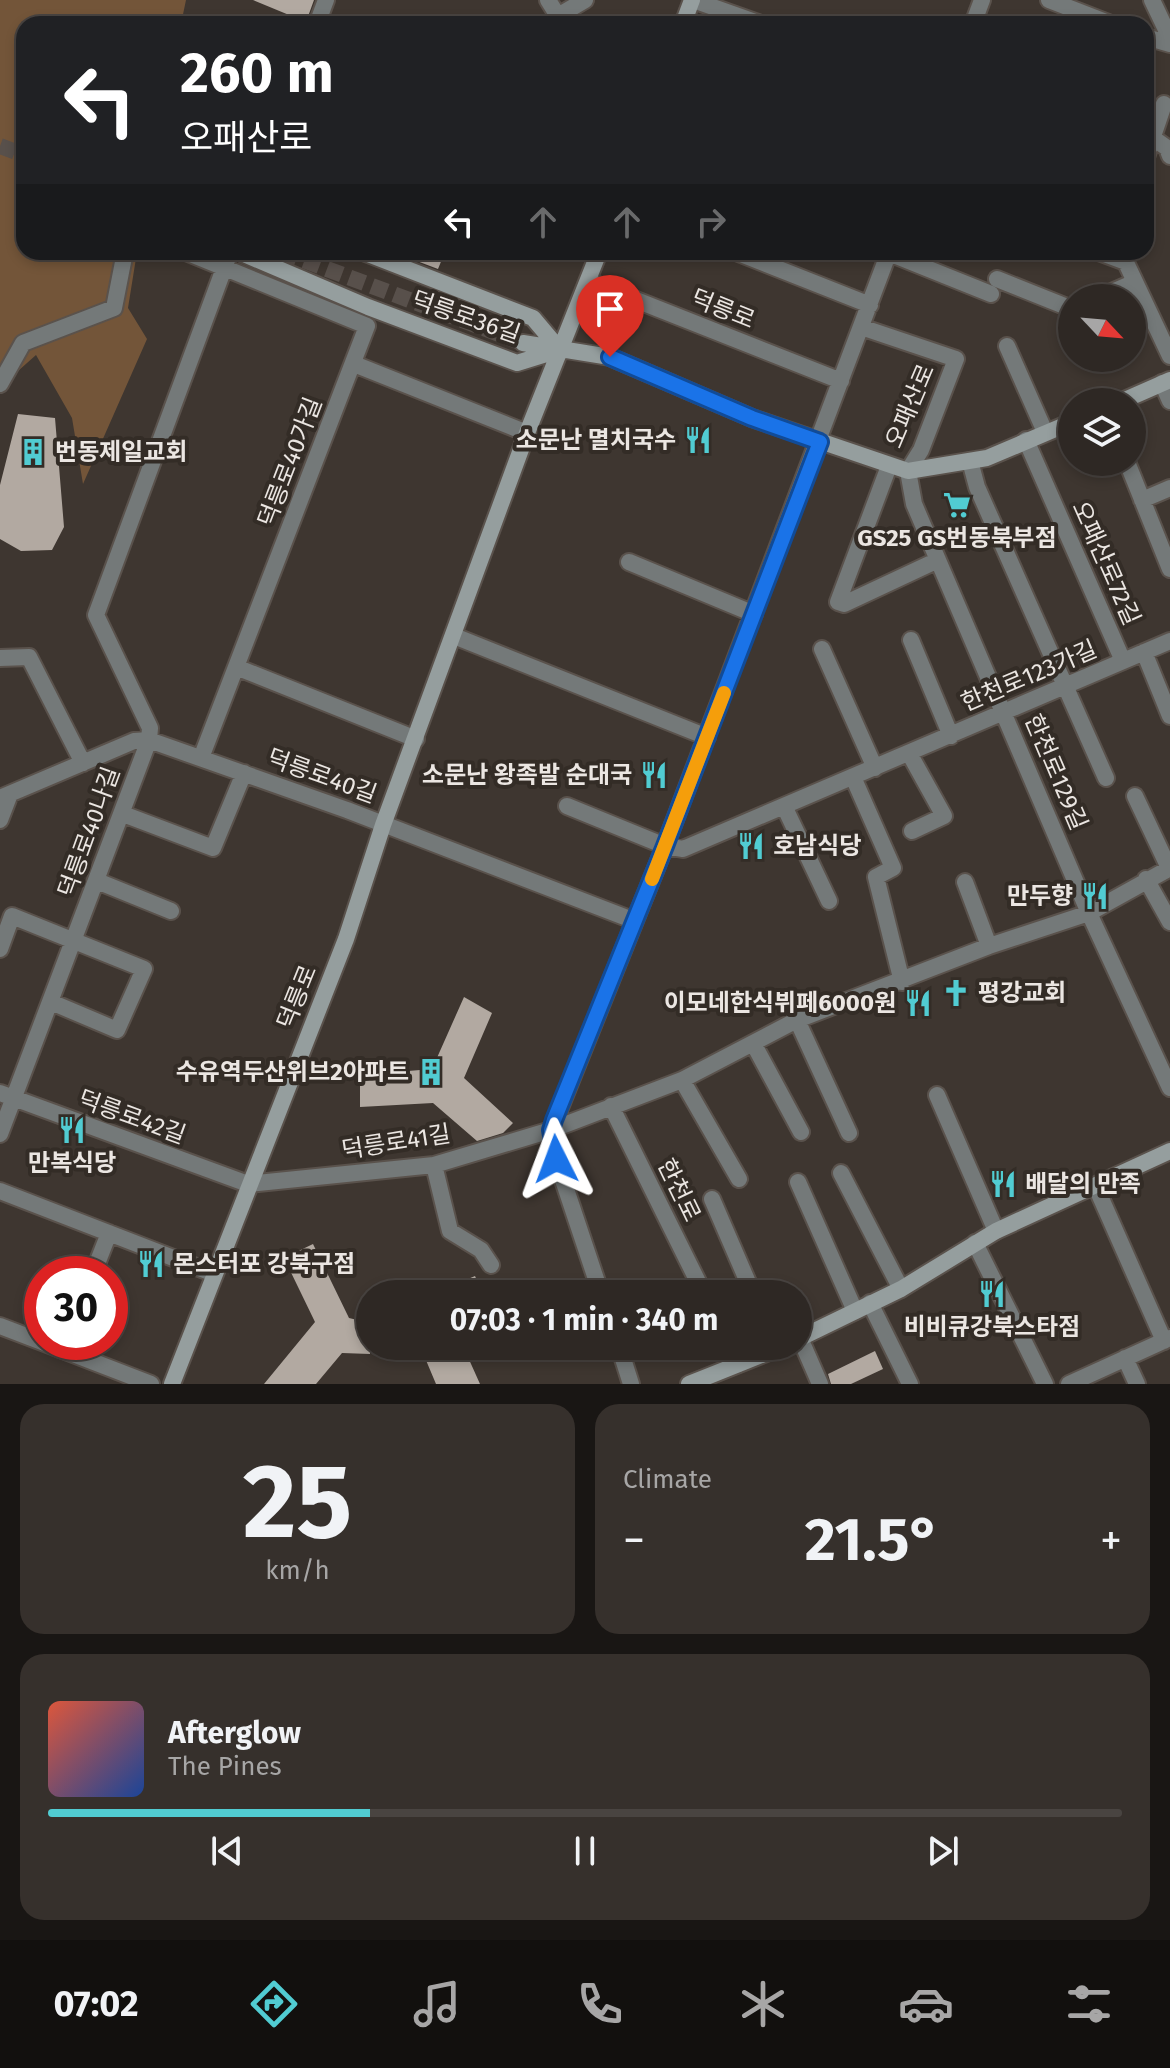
<!DOCTYPE html>
<html lang="en">
<head>
<meta charset="utf-8">
<style>
	:root { --surface:#2e2824; --page:#36302c; --text:#f1f3f6; --muted:#a7a6a6; --line:#494441; --accent:#51ccd2 }
	body { margin:0; font-family:"Fira Sans","Noto Sans KR",sans-serif; background:var(--page); color:var(--text); height:100vh; display:flex; flex-direction:column; font-size:30px; white-space:nowrap }
	* { box-sizing:border-box; margin:0 }
	p { font-size:26px; color:var(--muted) }
	.icon { flex:none; width:44px; height:44px; fill:none; stroke:currentColor; stroke-width:2; stroke-linecap:round; stroke-linejoin:round }
	.map { position:relative; height:1384px; overflow:hidden }
	.side { display:flex; flex-direction:column; gap:20px; padding:20px; background:#191614; flex:1 }
	.side>* { flex:none }
	.hud { position:absolute; left:16px; top:16px; width:1138px; height:244px; border-radius:24px; box-shadow:0 4px 12px #0003,0 0 0 2px var(--line); background:#202124; color:#fff; overflow:hidden }
	.needle { width:52px; rotate:116deg }
	.fabs { position:absolute; left:1058px; top:284px; display:grid; gap:16px }
	.fabs a { display:grid; place-items:center; width:88px; height:88px; border-radius:50%; background:var(--surface); box-shadow:0 4px 12px #0003,0 0 0 2px var(--line); font-size:40px }
	.speed { position:absolute; left:24px; top:1256px; display:flex; gap:16px; font-size:40px; font-weight:700; text-align:center }
	.speed>* { display:grid; place-content:center; width:104px; height:104px; border-radius:50%; background:var(--surface); box-shadow:0 4px 12px #0003,0 0 0 2px var(--line); line-height:1 }
	.speed .limit { border:12px solid #d22; background:#fff; color:#111 }
	.pin { position:absolute; display:grid; place-items:center; width:68px; height:68px; color:#fff; margin:-82px -34px; border-radius:50% 50% 50% 0; rotate:-45deg; box-shadow:0 0 8px #0007 }
	.pin .icon { rotate:45deg }
	.me { position:absolute; width:88px; margin:-44px; rotate:357deg; stroke-linejoin:round; filter:drop-shadow(0 0 6px #0008) }
	.turn { display:flex; align-items:center; gap:28px; height:168px; padding:0 32px; font-size:36px }
	.turn .icon { width:104px; height:104px; stroke-width:2.5 }
	.turn b { display:block; font-size:56px; line-height:68px }
	.lanes { display:flex; align-items:center; height:76px; padding:0 32px; background:#0003; justify-content:center; gap:40px; direction:ltr }
	.lanes .off { opacity:.35 }
	.big { font-size:60px; font-weight:700; line-height:1.1 }
	.side .card { flex:1; display:flex; flex-direction:column; justify-content:center; gap:12px; min-width:0; padding:0 28px; border-radius:24px; background:var(--page) }
	.side .dial { align-items:center; gap:0 }
	.dial b { font-size:104px; line-height:1 }
	.song { display:flex; align-items:center; gap:24px }
	.cover { width:96px; height:96px; border-radius:12px; background:linear-gradient(135deg,hsl(10 70% 55%),hsl(220 70% 35%)) }
	.played { height:8px; border-radius:4px; background:linear-gradient(90deg,var(--accent) 30%,var(--line) 30%) }
	.keys { display:flex; justify-content:space-around; direction:ltr }
	.heat { display:flex; justify-content:space-between; align-items:center; font-size:44px; direction:ltr }
	.side .tiles { flex:1; display:grid; gap:20px; grid-template-columns:1fr 1fr }
	.card:last-child { grid-column:span 2 }
	.trip { position:absolute; left:356px; top:1280px; width:456px; height:80px; border-radius:40px; background:var(--surface); box-shadow:0 4px 12px #0003,0 0 0 2px var(--line); font-weight:700; line-height:80px; text-align:center }
	.tabs { display:flex; height:128px; justify-content:space-around; align-items:center; background:#12100e; color:var(--muted) }
	.tabs .icon { width:56px; height:56px }
	.tabs .selected { color:var(--accent) }
	.tabs b { font-size:36px; color:var(--text) }
	.map>svg:first-child { display:block }
	.green { fill:#735539 }
	.building { fill:#b2a9a1 }
	.lines { fill:none; stroke-linecap:round; stroke-linejoin:round }
	.secondary-tunnel { stroke:#58504b; stroke-width:16; stroke-dasharray:16 8; stroke-linecap:butt }
	.street-casing { stroke:#5a524c; stroke-width:20 }
	.secondary-casing { stroke:#5a524c; stroke-width:20 }
	.street { stroke:#747979; stroke-width:16 }
	.secondary { stroke:#959e9e; stroke-width:16 }
	.route-casing { stroke:#114b97; stroke-width:20 }
	.route { stroke:#1a73e8; stroke-width:14 }
	.slow { stroke:#f59e0b; stroke-width:14 }
	.labels { text-anchor:middle; dominant-baseline:central; stroke-width:8; stroke-linejoin:round; paint-order:stroke }
	.street-label { font-size:24px; fill:#ebe6e2; stroke:#332c26 }
	.poi-label { font-size:24px; font-weight:bold; fill:#ebe6e2; stroke:#332c26; text-anchor:end }
</style>
</head>
<body>
<div class="map">
<svg width="1170" height="1384" viewBox="0 0 1170 1384">
	<rect width="100%" height="100%" fill="#3e3630"/>
	<!-- green -->
	<path class="green" d="M0,0H186L181,24H24V252H137L128,308L147,339L83,484L72,418L36,355L0,387Z"/>
	<!-- building -->
	<path class="building" d="M253,0H314L306,22Z
		M393,252H445L438,269Z
		M18,414L55,418L64,527L52,550L21,551L0,539V485Z
		M464,997L492,1013L464,1078L513,1123L503,1133L477,1141L433,1103L360,1107V1075L432,1069Z
		M313,1244L349,1318L370,1323V1354L342,1353L316,1384H264L315,1322L284,1258Z
		M475,1276L483,1294H433Z
		M420,1346H463L480,1384H436Z
		M875,1351L883,1369L851,1384H831L828,1374Z"/>
	<g class="lines">
		<!-- secondary-tunnel -->
		<path class="secondary-tunnel" d="M0,146L24,155
			M282,252L523,343"/>
		<!-- street casing -->
		<g class="street-casing">
			<path id="street" d="M548,0L563,24
				M693,0L761,24
				M1049,0L1111,24
				M1152,0L1170,38
				M558,16L585,0
				M317,24L326,0
				M973,24L982,0
				M1146,37L1170,44
				M1153,138L1167,148L1170,156
				M1146,157L1164,104
				M186,252L367,326L201,758
				M736,252L870,305
				M1099,252L1126,262
				M1121,252L1170,356
				M889,253L991,294
				M997,279L1072,309
				M588,281L841,381
				M1098,298L1135,282
				M861,327L956,359L921,450L908,471L914,504L1089,913L1170,1088
				M1007,346L1045,432
				M354,364L527,433
				M1162,383L1170,401
				M0,384L23,343L114,308L125,252
				M1026,440L1123,661
				M970,461L977,487L1106,778
				M1127,462L1170,569
				M889,466L838,602L844,604L938,560
				M1142,500L1170,488
				M629,562L754,614
				M454,636L707,737
				M911,640L951,736
				M822,649L875,768
				M1144,652L1170,716
				M0,658L29,657L83,763
				M236,667L416,739
				M909,753L944,816L912,831
				M853,777L893,868L876,877L902,982
				M1135,796L1169,868
				M0,798L134,741L149,740L347,810L635,921
				M567,806L665,846L683,849L1170,641
				M784,806L829,901
				M123,814L213,848L244,773
				M0,820L10,794
				M1146,879L1170,922
				M97,881L171,911
				M965,882L989,946
				M0,949L12,916L144,969L117,1030L51,1002
				M797,1020L849,1133
				M753,1043L801,1132
				M682,1080L739,1179
				M0,1093L248,1184L434,1165L551,1130L682,1080L797,1020L989,946L1089,913L1170,868
				M937,1095L996,1231
				M611,1106L704,1294
				M0,1134L149,740L150,728L96,615L230,252
				M434,1165L450,1231L481,1250L491,1265
				M841,1173L901,1289
				M798,1182L855,1311
				M1096,1187L1164,1341
				M0,1191L212,1273
				M712,1199L753,1294
				M975,1243L1045,1384
				M93,1274L109,1233
				M601,1294L556,1159L551,1130L665,846L889,252
				M870,1303L910,1384
				M0,1326L42,1342
				M800,1338L820,1384
				M42,1342L151,1384
				M619,1346L631,1384
				M729,1346L738,1364
				M1125,1358L1137,1384
				M1069,1384L1170,1338"/>
		</g>
		<!-- secondary casing -->
		<g class="secondary-casing">
			<path id="secondary" d="M683,24L692,0
				M239,252L368,307L517,363L559,350
				M363,252L533,318L560,350
				M523,343L610,357L752,418L908,471L987,458L1072,422
				M1120,402L1170,380
				M798,1339L901,1289L996,1231L1170,1151
				M172,1384L346,939L383,825L527,433L599,252
				M689,1384L784,1346"/>
		</g>
		<!-- street -->
		<use href="#street" class="street"/>
		<!-- secondary -->
		<use href="#secondary" class="secondary"/>
	</g>
	<g class="lines">
		<!-- route casing -->
		<g class="route-casing">
			<path id="route" d="M556,1159L551,1130L554,1120L665,846L820,442L752,418L610,357"/>
		</g>
		<!-- route -->
		<use href="#route" class="route"/>
		<!-- slow -->
		<path class="slow" d="M652,879L724,693"/>
	</g>
	<!-- icons -->
	<defs>
		<g id="restaurant-bare" transform="scale(2.16)"><path d="M-5-6h1v4h1v-4h1v4h1v-4h1v5L-1.5 .5V6h-2V.5L-5-1ZM5-6V6H3V1.5H1.5Q1.5-4 5-6Z" fill="#51ccd2" stroke="#332c26" stroke-width="2.5" paint-order="stroke"/></g>
		<g id="building-bare" transform="scale(2.16)"><path d="M-4-6H4V6H1V3H-1V6H-4ZM-2.5-4.3h1.7v1.8h-1.7ZM.8-4.3h1.7v1.8H.8ZM-2.5-1h1.7V.8h-1.7ZM.8-1h1.7V.8H.8Z" fill="#51ccd2" stroke="#332c26" stroke-width="2.5" paint-order="stroke"/></g>
		<g id="supermarket-bare" transform="scale(2.16)"><path d="M-6-5.5h2.5l.6 2H6L4.5 2H-2.5L-4.4-4H-6ZM-1.5 3.2a1.3 1.3 0 1 0 .1 0ZM3 3.2a1.3 1.3 0 1 0 .1 0Z" fill="#51ccd2" stroke="#332c26" stroke-width="2.5" paint-order="stroke"/></g>
		<g id="church-bare" transform="scale(2.16)"><path d="M-1.2-6h2.4v3.5h3.3v2.4h-3.3V6h-2.4V-.1h-3.3v-2.4h3.3Z" fill="#51ccd2" stroke="#332c26" stroke-width="2.5" paint-order="stroke"/></g>
	</defs>
	<g fill-rule="evenodd">
		<use href="#restaurant-bare" x="698" y="440"/>
		<use href="#building-bare" x="33" y="452"/>
		<use href="#supermarket-bare" x="957" y="505"/>
		<use href="#restaurant-bare" x="654" y="775"/>
		<use href="#restaurant-bare" x="751" y="846"/>
		<use href="#restaurant-bare" x="1095" y="896"/>
		<use href="#church-bare" x="956" y="993"/>
		<use href="#restaurant-bare" x="918" y="1003"/>
		<use href="#building-bare" x="431" y="1072"/>
		<use href="#restaurant-bare" x="72" y="1130"/>
		<use href="#restaurant-bare" x="1003" y="1184"/>
		<use href="#restaurant-bare" x="151" y="1264"/>
		<use href="#restaurant-bare" x="992" y="1294"/>
	</g>
	<g class="labels">
		<!-- street labels -->
		<g class="street-label">
			<text transform="translate(723 309) rotate(22)">덕릉로</text>
			<text transform="translate(466 317) rotate(19)">덕릉로36길</text>
			<text transform="translate(910 406) rotate(-67)">오패산로</text>
			<text transform="translate(290 462) rotate(-69)">덕릉로40가길</text>
			<text transform="translate(1106 563) rotate(66)">오패산로72길</text>
			<text transform="translate(1029 676) rotate(-23)">한천로123가길</text>
			<text transform="translate(1056 772) rotate(67)">한천로129길</text>
			<text transform="translate(322 776) rotate(20)">덕릉로40길</text>
			<text transform="translate(89 832) rotate(-70)">덕릉로40나길</text>
			<text transform="translate(297 997) rotate(-68)">덕릉로</text>
			<text transform="translate(132 1117) rotate(20)">덕릉로42길</text>
			<text transform="translate(396 1142) rotate(-9)">덕릉로41길</text>
			<text transform="translate(679 1190) rotate(64)">한천로</text>
		</g>
		<!-- poi labels -->
		<g class="poi-label">
			<text x="676" y="440">소문난 멸치국수</text>
			<text x="55" y="452" text-anchor="start">번동제일교회</text>
			<text x="957" y="538" text-anchor="middle">GS25 GS번동북부점</text>
			<text x="632" y="775">소문난 왕족발 순대국</text>
			<text x="773" y="846" text-anchor="start">호남식당</text>
			<text x="1073" y="896">만두향</text>
			<text x="978" y="993" text-anchor="start">평강교회</text>
			<text x="896" y="1003">이모네한식뷔페6000원</text>
			<text x="409" y="1072">수유역두산위브2아파트</text>
			<text x="72" y="1163" text-anchor="middle">만복식당</text>
			<text x="1025" y="1184" text-anchor="start">배달의 만족</text>
			<text x="173" y="1264" text-anchor="start">몬스터포 강북구점</text>
			<text x="992" y="1327" text-anchor="middle">비비큐강북스타점</text>
		</g>
	</g>
</svg>
<div class="fabs">
<a><svg class="needle" viewBox="-14 -14 28 28"><path d="M0-13l5 13h-10z" fill="#e53935"/><path d="M0 13l5-13h-10z" fill="#a7a6a6"/></svg></a>
<a><svg class="icon" aria-label="layers" viewBox="0 0 24 24"><path d="M12 4l9 5-9 5-9-5zM3 14l9 5 9-5"/></svg></a>
</div>
<div class="speed"><div class="limit">30</div></div>
<div class="pin" style="left:610px;top:357px;background:#d93025"><svg class="icon" aria-label="arrive" viewBox="0 0 24 24"><path d="M6 21V4h12l-3 4 3 4H6"/></svg></div>
<svg class="me" style="left:556px;top:1159px" viewBox="-20 -20 40 40"><path d="M0-17L14 15 0 8-14 15z" fill="#1a73e8" stroke="#fff" stroke-width="4"/></svg>
<div class="trip">07:03 · 1 min · 340 m</div>
<div class="hud">
<div class="turn"><svg class="icon" aria-label="left" viewBox="0 0 24 24"><path d="M17 20v-9H6M10 6l-5 5 5 5"/></svg><div><b>260 m</b>오패산로</div></div>
<div class="lanes"><svg class="icon" aria-label="left" viewBox="0 0 24 24"><path d="M17 20v-9H6M10 6l-5 5 5 5"/></svg><svg class="icon off" aria-label="ahead" viewBox="0 0 24 24"><path d="M12 20V5M6 11l6-6 6 6"/></svg><svg class="icon off" aria-label="ahead" viewBox="0 0 24 24"><path d="M12 20V5M6 11l6-6 6 6"/></svg><svg class="icon off" aria-label="right" viewBox="0 0 24 24"><path d="M7 20v-9h11M14 6l5 5-5 5"/></svg></div>
</div>
</div>
<section class="side">
<div class="tiles">
<div class="card dial"><b>25</b><p>km/h</p></div>
<div class="card"><p>Climate</p>
<div class="heat"><a>−</a><b class="big">21.5°</b><a>+</a></div>
</div>
<div class="card">
<div class="song"><i class="cover"></i><div><b>Afterglow</b><p>The Pines</p></div></div>
<div class="played"></div>
<div class="keys"><svg class="icon" aria-label="previous" viewBox="0 0 24 24"><path d="M18 5L8 12l10 7zM5 5v14"/></svg><svg class="icon" aria-label="pause" viewBox="0 0 24 24"><path d="M8 5v14M16 5v14"/></svg><svg class="icon" aria-label="next" viewBox="0 0 24 24"><path d="M6 5l10 7-10 7zM19 5v14"/></svg></div>
</div>
</div>
</section>
<nav class="tabs">
<b>07:02</b>
<svg class="icon selected" aria-label="directions" viewBox="0 0 24 24"><path d="M12 3l9 9-9 9-9-9zM9 14v-3h6M13 9l2 2-2 2"/></svg>
<svg class="icon" aria-label="music" viewBox="0 0 24 24"><path d="M9 18V5l10-2v13"/><circle cx="6" cy="18" r="3"/><circle cx="16" cy="16" r="3"/></svg>
<svg class="icon" aria-label="phone" viewBox="0 0 24 24"><path d="M5 4h4l2 5-3 2q2 4 5 5l2-3 5 2v4C11 20 4 13 5 4z"/></svg>
<svg class="icon" aria-label="climate" viewBox="0 0 24 24"><path d="M12 3v18M4 7l16 10M4 17L20 7"/></svg>
<svg class="icon" aria-label="car" viewBox="0 0 24 24"><path d="M5 17H2v-5l4-1 3-4h7l3 4 3 1v5h-3M9 17h6M6 11h13"/><circle cx="7" cy="17" r="2"/><circle cx="17" cy="17" r="2"/></svg>
<svg class="icon" aria-label="filters" viewBox="0 0 24 24"><path d="M4 7h16M4 17h16"/><circle cx="9" cy="7" r="2"/><circle cx="15" cy="17" r="2"/></svg>
</nav>
</body>
</html>
